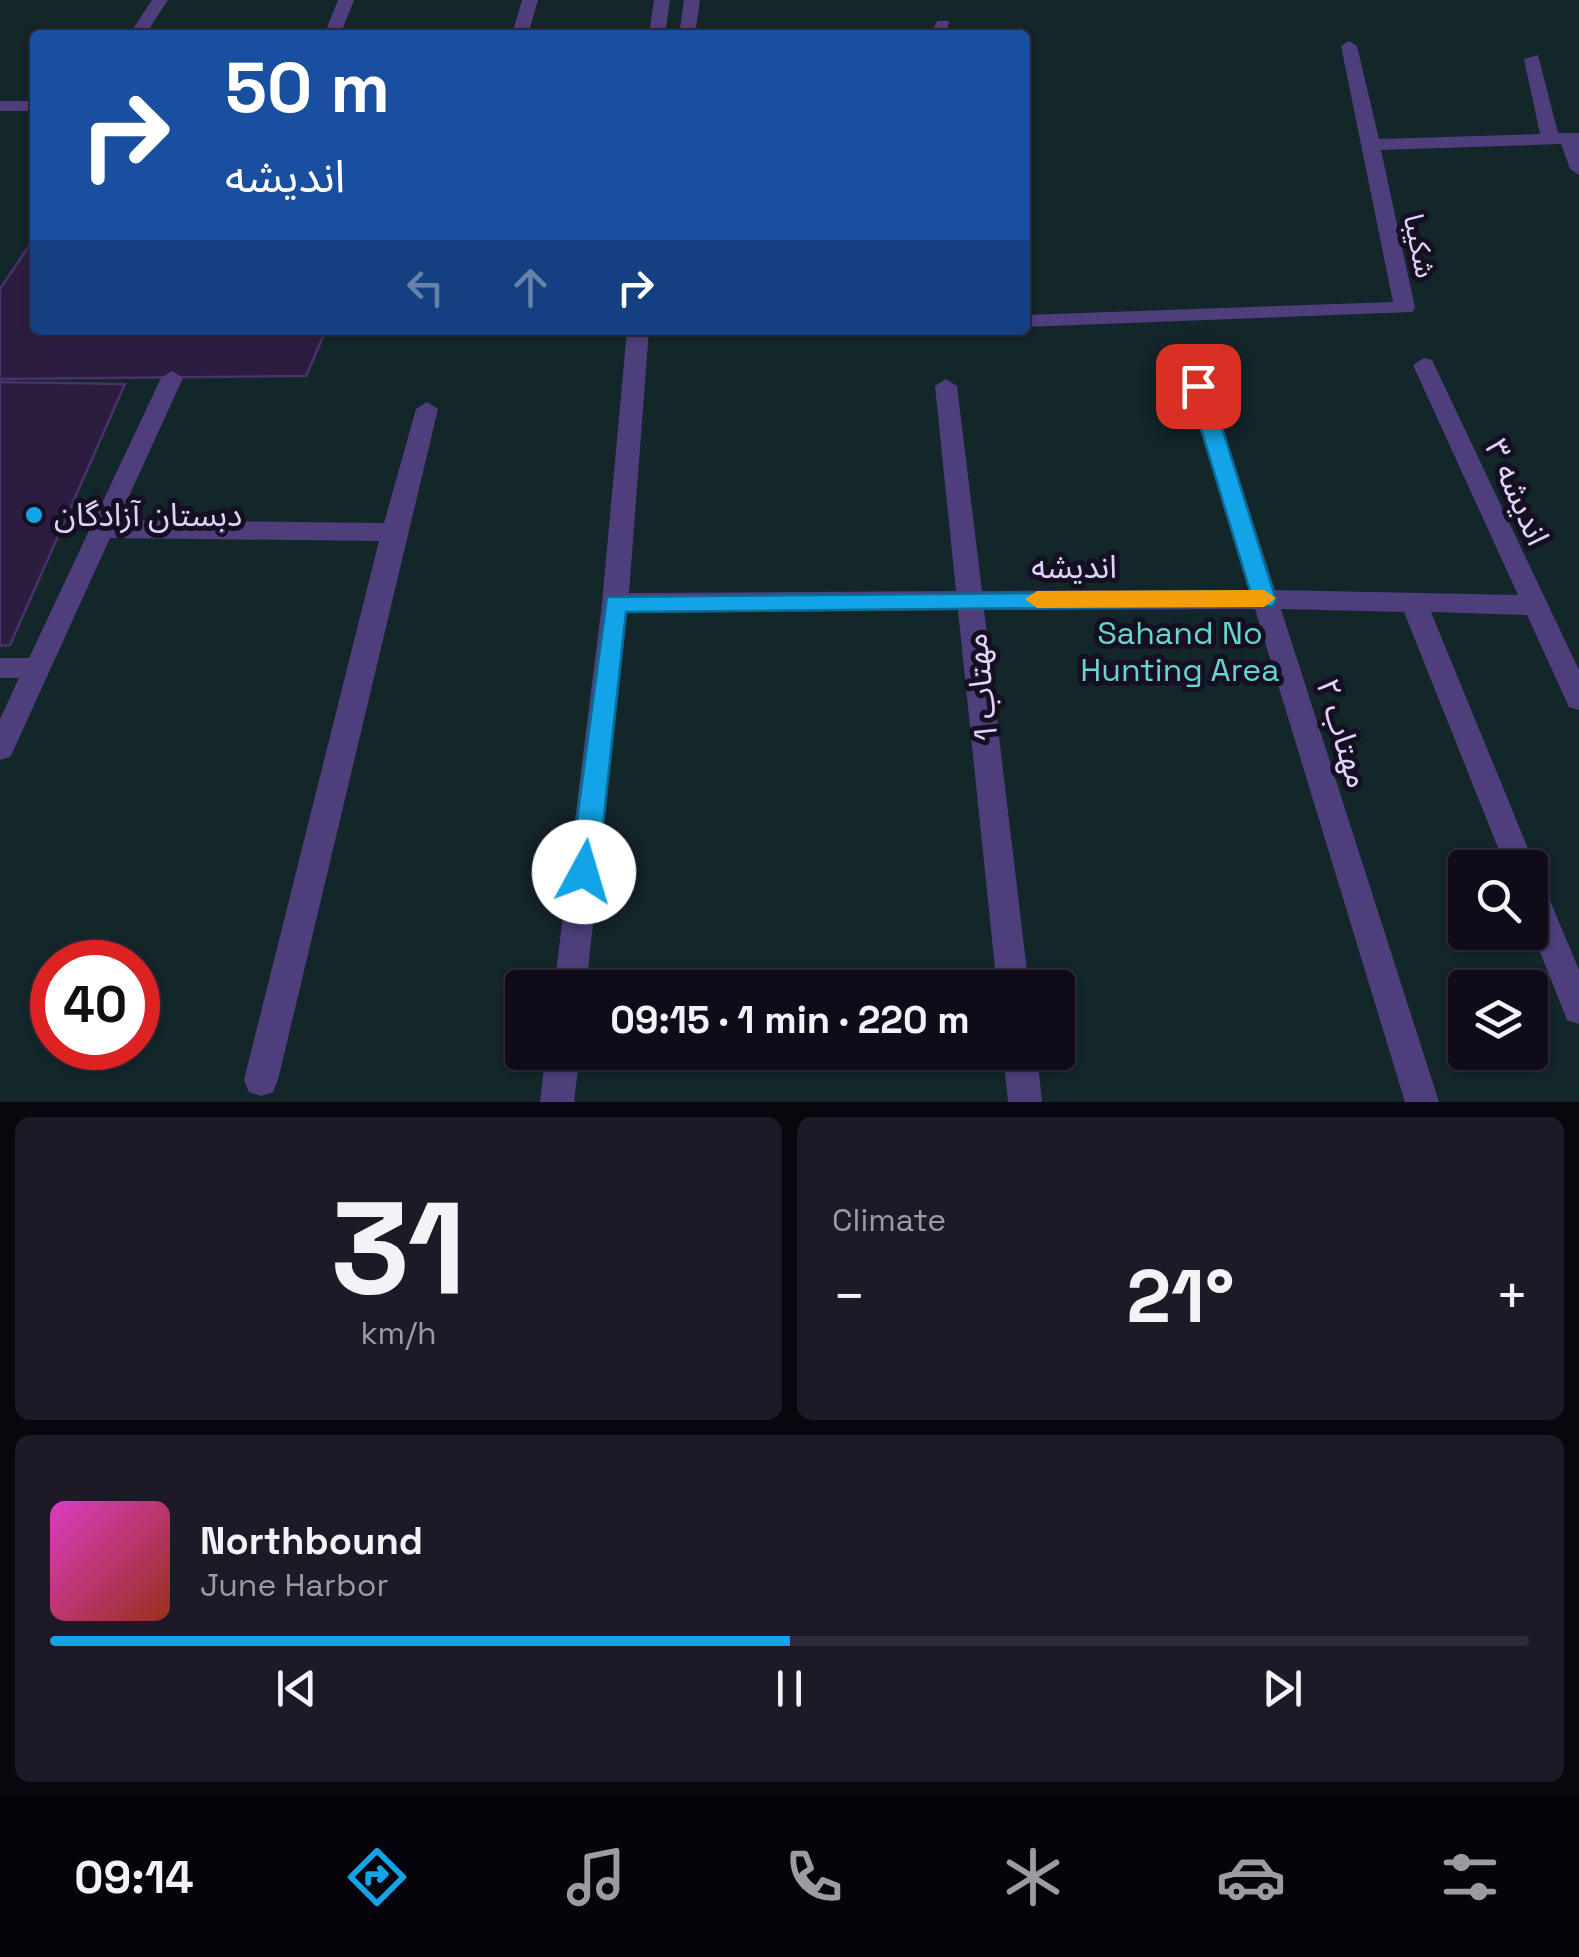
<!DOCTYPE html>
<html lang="en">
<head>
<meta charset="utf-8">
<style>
	:root { --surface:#100b19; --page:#1e1926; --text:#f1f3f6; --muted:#9c9ba2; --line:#302b38; --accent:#13a4e7 }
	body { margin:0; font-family:"Space Grotesk","Noto Sans Arabic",sans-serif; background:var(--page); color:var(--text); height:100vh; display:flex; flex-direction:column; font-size:38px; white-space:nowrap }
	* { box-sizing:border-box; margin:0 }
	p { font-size:32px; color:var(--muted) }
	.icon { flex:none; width:55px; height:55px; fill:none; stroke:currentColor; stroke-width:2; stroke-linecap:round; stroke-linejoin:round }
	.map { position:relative; height:1102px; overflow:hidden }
	.drawer { display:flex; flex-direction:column; gap:15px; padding:15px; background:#09060e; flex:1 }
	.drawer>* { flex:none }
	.hud { position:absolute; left:30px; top:30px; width:1000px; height:305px; border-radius:10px; box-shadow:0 2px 8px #0004,0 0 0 2px var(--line); background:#1a4fa0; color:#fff; overflow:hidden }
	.buttons { position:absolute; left:1448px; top:850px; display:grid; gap:20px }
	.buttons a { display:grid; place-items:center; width:100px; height:100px; border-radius:10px; background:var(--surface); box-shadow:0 2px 8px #0004,0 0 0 2px var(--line); font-size:50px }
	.speed { position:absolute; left:30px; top:940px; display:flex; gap:20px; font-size:50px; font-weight:700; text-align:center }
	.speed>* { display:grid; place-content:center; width:130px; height:130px; border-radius:50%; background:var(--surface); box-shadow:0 2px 8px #0004,0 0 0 2px var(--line); line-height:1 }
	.speed .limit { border:15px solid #d22; background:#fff; color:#111 }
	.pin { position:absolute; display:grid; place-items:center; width:85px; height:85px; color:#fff; margin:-42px; border-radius:20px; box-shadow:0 5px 15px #0006 }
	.me { position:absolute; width:110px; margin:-55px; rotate:6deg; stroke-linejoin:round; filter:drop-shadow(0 0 8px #0008) }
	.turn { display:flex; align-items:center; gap:35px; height:210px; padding:0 30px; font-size:45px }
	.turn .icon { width:130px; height:130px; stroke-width:2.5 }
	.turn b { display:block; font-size:70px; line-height:85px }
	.lanes { display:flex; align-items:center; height:95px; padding:0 30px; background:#0003; justify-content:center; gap:50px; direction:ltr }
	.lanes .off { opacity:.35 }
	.big { font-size:75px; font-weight:700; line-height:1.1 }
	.drawer .tile { flex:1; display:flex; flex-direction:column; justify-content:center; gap:15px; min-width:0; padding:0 35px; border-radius:15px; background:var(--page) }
	.drawer .dial { align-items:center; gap:0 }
	.dial b { font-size:130px; line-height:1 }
	.song { display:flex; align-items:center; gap:30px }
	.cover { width:120px; height:120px; border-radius:15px; background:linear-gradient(135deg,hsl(310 70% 55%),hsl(10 70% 35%)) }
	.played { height:10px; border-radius:5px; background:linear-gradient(90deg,var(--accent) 50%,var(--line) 50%) }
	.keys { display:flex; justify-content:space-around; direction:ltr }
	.heat { display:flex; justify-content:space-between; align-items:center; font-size:55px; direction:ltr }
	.drawer .tiles { flex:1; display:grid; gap:15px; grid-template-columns:1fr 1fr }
	.tile:last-child { grid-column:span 2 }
	.trip { position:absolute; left:505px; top:970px; width:570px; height:100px; border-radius:10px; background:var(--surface); box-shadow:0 2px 8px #0004,0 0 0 2px var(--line); font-weight:700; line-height:100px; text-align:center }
	.menu { display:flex; height:160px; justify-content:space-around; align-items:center; background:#06040a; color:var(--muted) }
	.menu .icon { width:70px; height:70px }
	.menu .current { color:var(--accent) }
	.menu b { font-size:45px; color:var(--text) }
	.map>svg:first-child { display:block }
	.green { fill:#13262a; fill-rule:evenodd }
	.building { fill:#2c1d40; stroke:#49316a; stroke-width:2.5 }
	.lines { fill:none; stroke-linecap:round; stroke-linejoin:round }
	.minor { fill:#4e3e7c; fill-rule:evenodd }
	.route { fill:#13a4e7; stroke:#0c6b96; stroke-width:2.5 }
	.slow { fill:#f59e0b }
	.poi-dot { fill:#13a4e7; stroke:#160f21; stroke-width:4 }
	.labels { text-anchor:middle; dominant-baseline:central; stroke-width:10; stroke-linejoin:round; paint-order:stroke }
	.far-street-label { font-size:28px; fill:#e0d3fb; stroke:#160f21 }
	.street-label { font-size:32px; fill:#e0d3fb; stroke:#160f21 }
	.poi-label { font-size:32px; fill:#e0d3fb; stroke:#160f21; text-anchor:start }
	.park-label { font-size:32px; fill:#65d5d1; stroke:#160f21 }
</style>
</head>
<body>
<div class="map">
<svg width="1579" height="1102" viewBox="0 0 1579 1102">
	<rect width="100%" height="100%" fill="#160f21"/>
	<!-- green -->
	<path class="green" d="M0,0H1579V1102H0ZM35,35H1025V330H35ZM1465,868H1530V932H1465ZM52,962H138V1048H52ZM522,988H1058V1052H522ZM1465,988H1530V1052H1465Z"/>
	<!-- building -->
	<path class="building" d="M29,246H35V330H326L306,376L0,379V289Z
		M0,382L125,384L10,645L0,646Z"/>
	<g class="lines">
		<!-- minor -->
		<path class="minor" d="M152,0H168L145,35H129Z
			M338,0H354L340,35H324Z
			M522,0H538L528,35H512Z
			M654,0H670L665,35H649Z
			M684,0H700L695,35H679Z
			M937,21H949L947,35H931Z
			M1349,41L1357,46L1379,139L1540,134L1524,59L1538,55L1558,133H1579V175L1570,169L1561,144L1381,150L1415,308L1412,312L1025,327V315L1393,302L1341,46Z
			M0,101H35V111H0Z
			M627,330H649L629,593L956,591L935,386L946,379L957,386L982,591L1249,590L1187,385L1198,378L1209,385L1275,590L1518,595L1413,365L1424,358L1432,360L1579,670V710L1569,707L1527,615L1431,612L1536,868L1532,876L1541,879L1579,970V1024L1567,1020L1530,927V868H1506L1404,612L1281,609L1439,1102H1405L1255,609L984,610L1029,988H997L958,610L627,613L586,988H554L602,603Z
			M172,371L183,378L118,520L384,523L416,409L427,402L438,409L278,1080L273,1092L261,1096L249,1092L244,1080L379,541L110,538L14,749L10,757L0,760V719L19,678H0V658H29L161,378Z
			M546,1052H580L574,1102H540Z
			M1003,1052H1037L1042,1102H1008Z"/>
	</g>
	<!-- route -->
	<path class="route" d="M1198,379L1209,386L1276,600L1273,606L626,612L598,872L594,881L584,884L574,881L570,872L607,597L1250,591L1188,386Z"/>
	<!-- slow -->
	<path class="slow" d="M1264,590L1276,598L1264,607L1037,608L1025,599L1037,591Z"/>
	<!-- markers -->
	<circle class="poi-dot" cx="34" cy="515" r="10"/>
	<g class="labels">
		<!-- far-street labels -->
		<g class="far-street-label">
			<text transform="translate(1420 246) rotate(78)">شکیبا</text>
		</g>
		<!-- street labels -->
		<g class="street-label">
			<text transform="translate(1517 492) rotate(66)">اندیشه ۳</text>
			<text x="1074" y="567">اندیشه</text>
			<text transform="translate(981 687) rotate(-96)">مهتاب 1</text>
			<text transform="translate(1343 733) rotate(73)">مهتاب ۲</text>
		</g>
		<!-- poi labels -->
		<g class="poi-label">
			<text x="54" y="515">دبستان آزادگان</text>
		</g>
		<!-- park labels -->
		<g class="park-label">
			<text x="1180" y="633">Sahand No<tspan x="1180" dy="37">Hunting Area</tspan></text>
		</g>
	</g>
</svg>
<div class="buttons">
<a><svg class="icon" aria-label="search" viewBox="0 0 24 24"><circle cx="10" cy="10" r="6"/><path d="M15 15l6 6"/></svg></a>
<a><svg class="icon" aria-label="layers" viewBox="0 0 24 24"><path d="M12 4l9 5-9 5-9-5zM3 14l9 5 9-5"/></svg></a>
</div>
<div class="speed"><div class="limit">40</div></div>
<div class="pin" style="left:1198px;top:386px;background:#d93025"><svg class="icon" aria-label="arrive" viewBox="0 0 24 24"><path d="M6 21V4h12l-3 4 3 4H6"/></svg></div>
<svg class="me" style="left:584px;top:872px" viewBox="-20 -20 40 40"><circle r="19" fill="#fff"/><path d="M0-13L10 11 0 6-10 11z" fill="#13a4e7"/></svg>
<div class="trip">09:15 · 1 min · 220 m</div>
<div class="hud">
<div class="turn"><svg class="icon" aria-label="right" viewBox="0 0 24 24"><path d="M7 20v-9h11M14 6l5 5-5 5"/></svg><div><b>50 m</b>اندیشه</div></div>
<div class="lanes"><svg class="icon off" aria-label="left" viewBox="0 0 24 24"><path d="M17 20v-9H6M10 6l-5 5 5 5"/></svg><svg class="icon off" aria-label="ahead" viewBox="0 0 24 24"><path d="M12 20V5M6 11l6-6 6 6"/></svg><svg class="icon" aria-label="right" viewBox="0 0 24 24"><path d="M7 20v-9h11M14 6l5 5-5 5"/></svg></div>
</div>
</div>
<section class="drawer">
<div class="tiles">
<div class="tile dial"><b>31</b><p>km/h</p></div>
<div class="tile"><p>Climate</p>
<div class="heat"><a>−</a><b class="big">21°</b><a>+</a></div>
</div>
<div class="tile">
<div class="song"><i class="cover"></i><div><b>Northbound</b><p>June Harbor</p></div></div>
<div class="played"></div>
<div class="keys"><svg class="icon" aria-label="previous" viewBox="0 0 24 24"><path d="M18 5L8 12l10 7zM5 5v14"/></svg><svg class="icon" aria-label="pause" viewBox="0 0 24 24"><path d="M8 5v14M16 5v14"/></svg><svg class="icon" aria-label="next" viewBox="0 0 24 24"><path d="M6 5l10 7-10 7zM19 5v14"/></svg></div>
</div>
</div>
</section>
<nav class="menu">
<b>09:14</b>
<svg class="icon current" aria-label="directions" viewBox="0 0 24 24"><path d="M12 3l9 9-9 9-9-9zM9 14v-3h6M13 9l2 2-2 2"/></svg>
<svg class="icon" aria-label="music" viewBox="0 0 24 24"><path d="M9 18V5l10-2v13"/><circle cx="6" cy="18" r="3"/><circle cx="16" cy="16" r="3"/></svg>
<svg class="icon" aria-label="phone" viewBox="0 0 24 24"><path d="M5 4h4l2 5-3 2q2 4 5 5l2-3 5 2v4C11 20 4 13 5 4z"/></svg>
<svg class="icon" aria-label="climate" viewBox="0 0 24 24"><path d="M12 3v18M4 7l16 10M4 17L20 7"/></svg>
<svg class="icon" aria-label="car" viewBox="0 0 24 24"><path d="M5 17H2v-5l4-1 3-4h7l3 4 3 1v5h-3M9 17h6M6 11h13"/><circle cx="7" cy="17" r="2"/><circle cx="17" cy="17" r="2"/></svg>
<svg class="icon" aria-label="filters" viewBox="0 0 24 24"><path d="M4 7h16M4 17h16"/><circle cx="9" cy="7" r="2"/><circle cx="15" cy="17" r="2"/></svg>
</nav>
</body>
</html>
